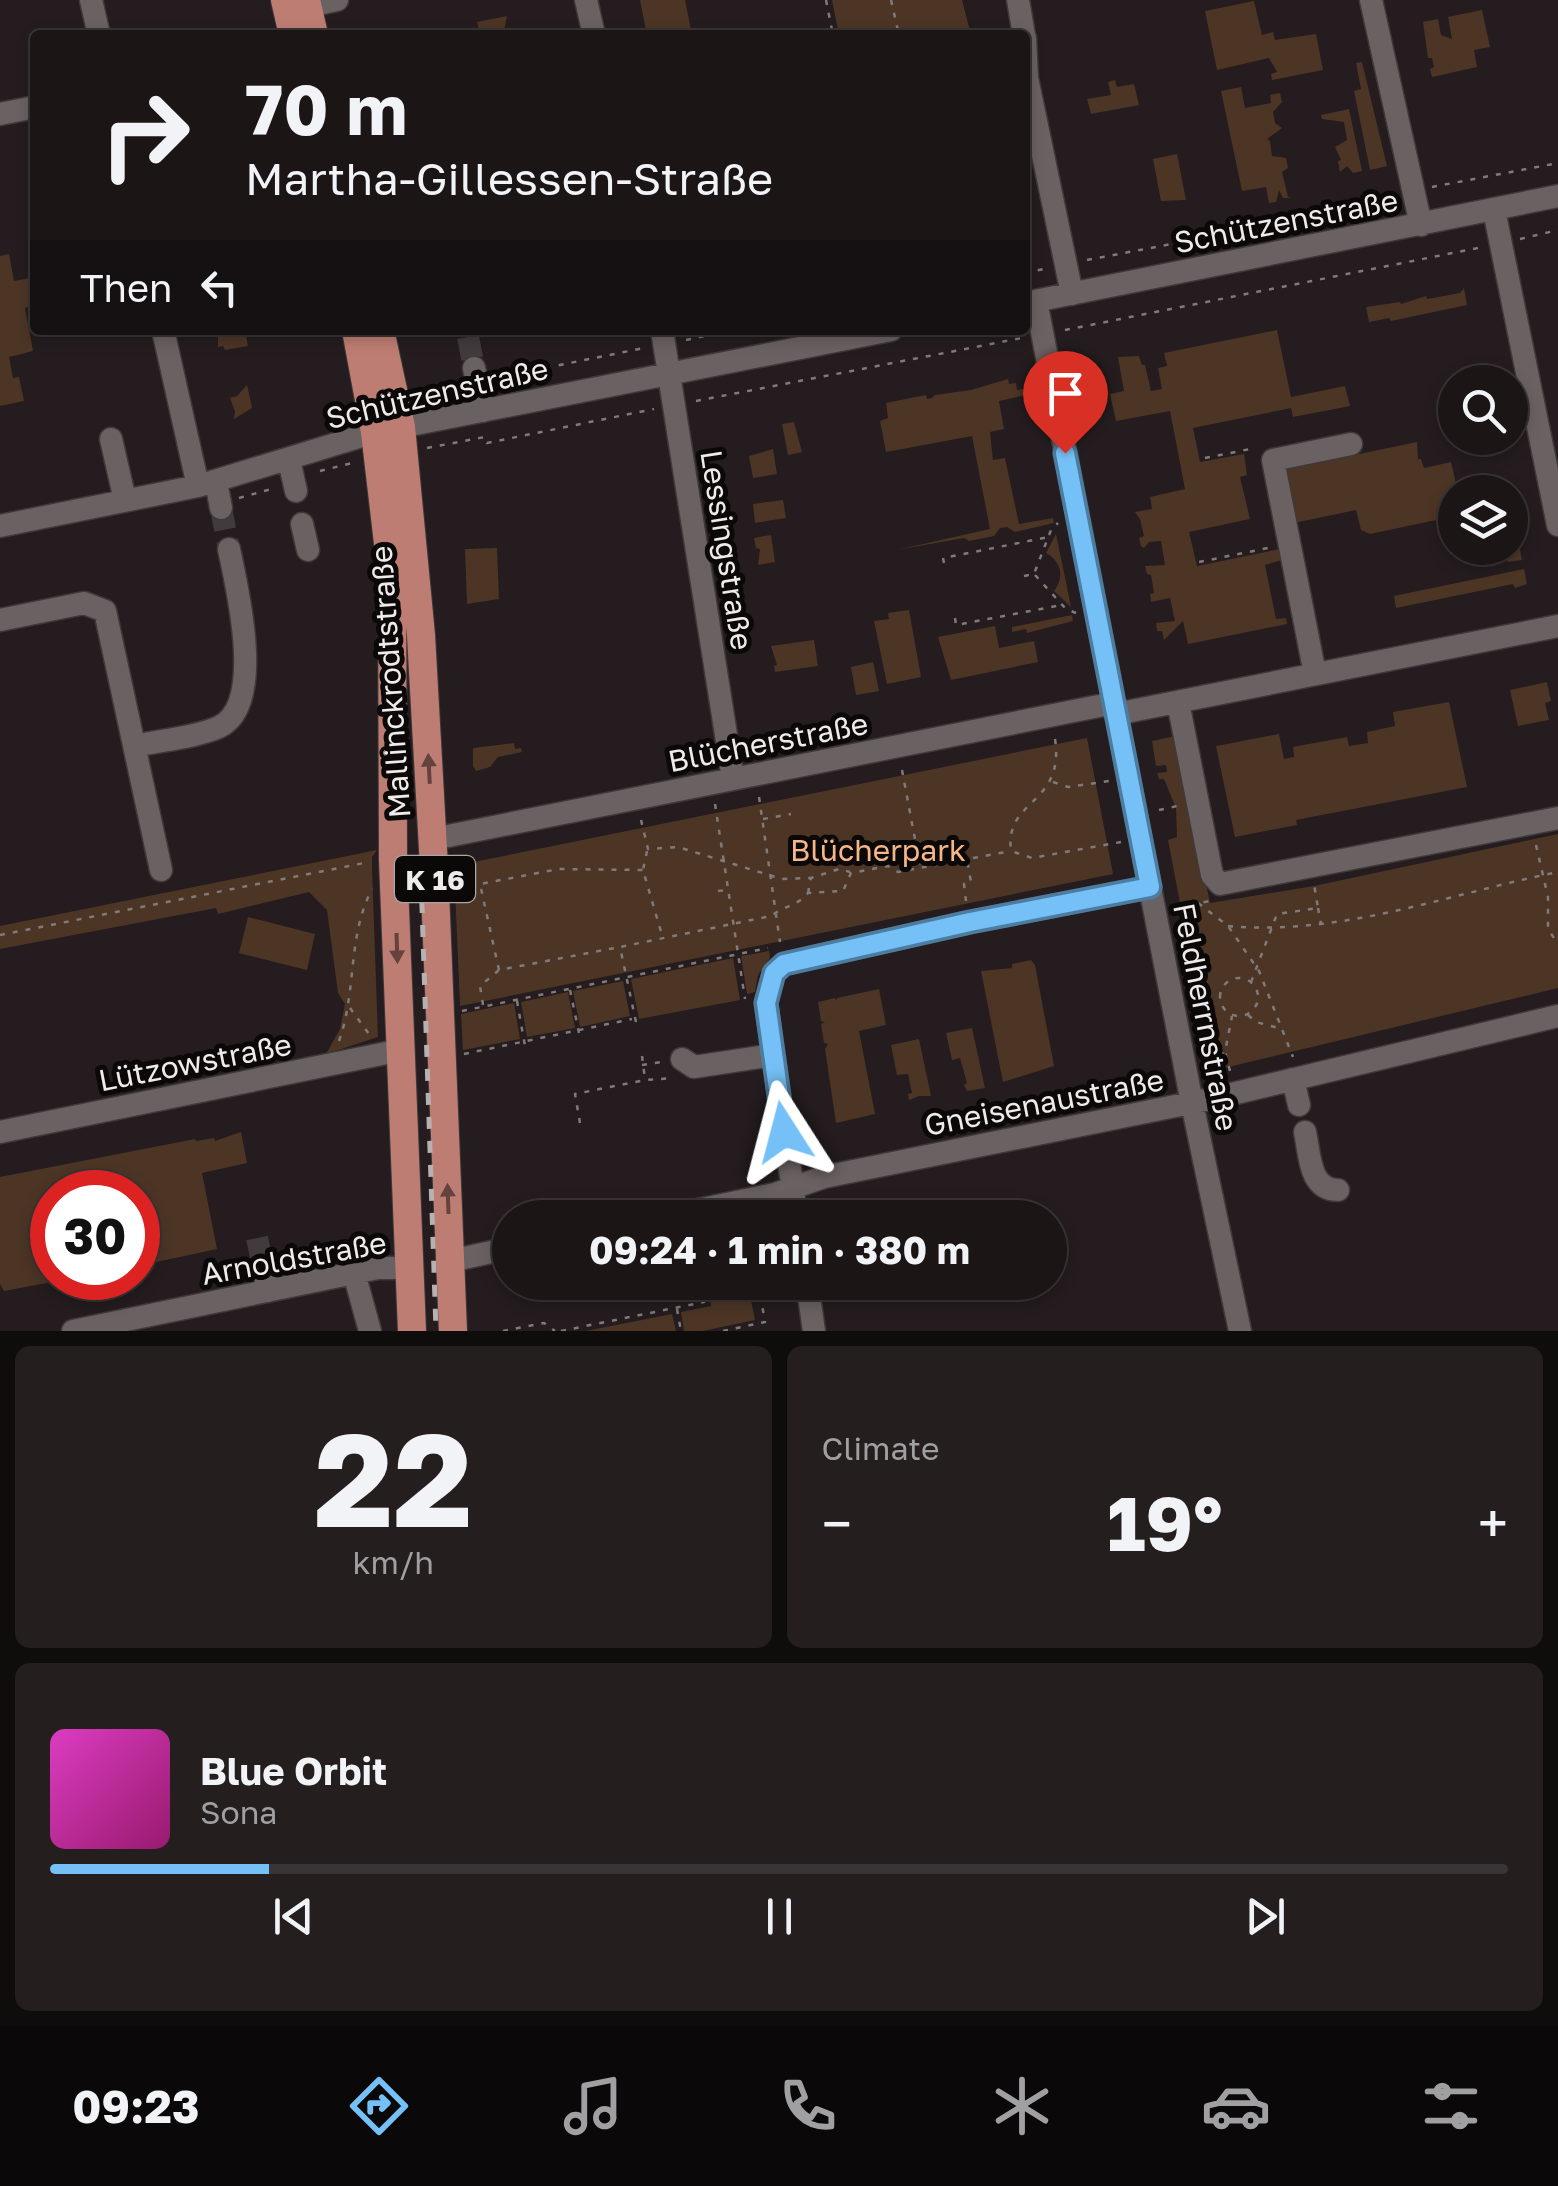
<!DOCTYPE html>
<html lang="en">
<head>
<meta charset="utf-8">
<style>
	:root { --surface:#1b1516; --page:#241e1f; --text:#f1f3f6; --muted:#a09fa1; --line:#393435; --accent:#75c0f6 }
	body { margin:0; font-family:"Golos Text",sans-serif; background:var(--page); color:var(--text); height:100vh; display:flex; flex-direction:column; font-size:38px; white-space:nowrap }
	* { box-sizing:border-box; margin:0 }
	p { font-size:32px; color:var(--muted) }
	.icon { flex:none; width:55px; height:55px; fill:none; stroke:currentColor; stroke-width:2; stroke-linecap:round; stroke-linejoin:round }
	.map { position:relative; height:1331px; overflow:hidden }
	.details { display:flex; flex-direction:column; gap:15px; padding:15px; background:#0f0c0c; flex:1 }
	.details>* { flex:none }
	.hud { position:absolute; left:30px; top:30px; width:1000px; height:305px; border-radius:10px; box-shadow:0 5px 15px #0003,0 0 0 2px var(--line); background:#1b1516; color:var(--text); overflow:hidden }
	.fabs { position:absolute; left:1438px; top:365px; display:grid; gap:20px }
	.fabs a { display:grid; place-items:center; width:90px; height:90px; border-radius:50%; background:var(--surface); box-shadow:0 5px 15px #0003,0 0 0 2px var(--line); font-size:50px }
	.speed { position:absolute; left:30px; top:1170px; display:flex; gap:20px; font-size:50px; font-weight:700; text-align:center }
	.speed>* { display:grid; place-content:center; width:130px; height:130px; border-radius:50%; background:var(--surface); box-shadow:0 5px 15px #0003,0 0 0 2px var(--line); line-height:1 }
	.speed .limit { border:15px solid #d22; background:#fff; color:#111 }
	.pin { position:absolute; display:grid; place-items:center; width:85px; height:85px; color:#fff; margin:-102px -42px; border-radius:50% 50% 50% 0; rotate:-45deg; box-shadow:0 0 10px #0007 }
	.pin .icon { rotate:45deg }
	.me { position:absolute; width:110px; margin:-55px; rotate:351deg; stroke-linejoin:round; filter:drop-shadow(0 0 8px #0008) }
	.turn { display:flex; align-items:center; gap:35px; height:210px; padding:0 50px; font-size:45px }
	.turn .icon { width:130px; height:130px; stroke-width:2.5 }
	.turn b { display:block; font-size:70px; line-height:85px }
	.then { display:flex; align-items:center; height:95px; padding:0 50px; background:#0003; gap:20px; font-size:38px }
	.big { font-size:75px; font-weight:700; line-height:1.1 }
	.details .widget { flex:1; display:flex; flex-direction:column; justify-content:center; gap:15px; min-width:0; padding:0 35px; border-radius:15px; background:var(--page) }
	.details .dial { align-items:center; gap:0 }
	.dial b { font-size:130px; line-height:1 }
	.song { display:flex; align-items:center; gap:30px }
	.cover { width:120px; height:120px; border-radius:15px; background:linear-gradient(135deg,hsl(310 70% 55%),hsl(320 70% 35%)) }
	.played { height:10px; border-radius:5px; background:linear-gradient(90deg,var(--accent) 15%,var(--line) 15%) }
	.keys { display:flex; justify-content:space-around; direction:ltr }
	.heat { display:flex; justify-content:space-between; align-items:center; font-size:55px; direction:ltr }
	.details .tiles { flex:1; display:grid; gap:15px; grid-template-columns:1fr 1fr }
	.widget:last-child { grid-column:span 2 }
	.trip { position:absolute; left:492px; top:1200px; width:575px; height:100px; border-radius:50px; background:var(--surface); box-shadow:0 5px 15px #0003,0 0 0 2px var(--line); font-weight:700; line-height:100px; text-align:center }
	.dock { display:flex; height:160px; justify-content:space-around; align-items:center; background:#0b0809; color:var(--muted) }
	.dock .icon { width:70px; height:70px }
	.dock .current { color:var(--accent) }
	.dock b { font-size:45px; color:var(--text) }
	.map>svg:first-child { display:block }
	.green { fill:#4c3525 }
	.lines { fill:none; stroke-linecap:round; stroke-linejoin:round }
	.minor-tunnel { stroke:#423b3d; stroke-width:22; stroke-dasharray:22 11; stroke-linecap:butt }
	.minor-casing { stroke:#3f393a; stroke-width:25 }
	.major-casing { stroke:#3f393a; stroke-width:30 }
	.path { stroke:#807a7b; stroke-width:2.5; stroke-dasharray:5 8; stroke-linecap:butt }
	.minor { stroke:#6a6162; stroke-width:22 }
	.major { stroke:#be7d72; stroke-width:28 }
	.rail { stroke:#b7b1b2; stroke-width:5; stroke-dasharray:12 12; stroke-linecap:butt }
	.oneway { fill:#64423d }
	.route-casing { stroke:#4c7da0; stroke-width:25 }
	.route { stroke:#75c0f6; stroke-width:18 }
	.labels { text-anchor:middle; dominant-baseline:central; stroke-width:10; stroke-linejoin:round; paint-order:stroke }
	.shield { fill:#0b0808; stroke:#aba6a7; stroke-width:2.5 }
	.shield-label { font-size:28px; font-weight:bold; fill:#efeaeb }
	.street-label { font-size:30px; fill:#efeaeb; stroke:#0b0808 }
	.park-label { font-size:30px; fill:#f7b688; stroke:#0b0808 }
</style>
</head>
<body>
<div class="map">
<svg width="1558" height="1331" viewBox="0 0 1558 1331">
	<rect width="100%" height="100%" fill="#241c1e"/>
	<!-- green -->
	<path class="green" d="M640,0H685L691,30L676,35H647Z
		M832,0H962L971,35H839Z
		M1254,1L1262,35L1273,32L1275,40L1316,34L1323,70L1272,80L1271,74L1277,72L1269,58L1217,70L1205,11Z
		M1482,10L1490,47L1474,50L1477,67L1432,77L1430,69L1434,67L1432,58H1428L1423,22L1438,19L1441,35L1452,39L1448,17Z
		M507,16L503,35H480L477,22Z
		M1362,62L1387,166L1370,170L1354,91L1361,89L1356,63Z
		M1115,80L1117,87L1134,84L1139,105L1091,114L1087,99L1111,95L1108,82Z
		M1241,87L1245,108L1271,103L1270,95L1280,93L1282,102L1273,112L1275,123L1282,128L1267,139L1270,141L1272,156L1286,158L1288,168L1282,172L1288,197L1292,198H1283L1279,190L1276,202L1269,203L1266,187L1242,191L1221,91Z
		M1349,109L1362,171L1353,173L1347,166L1340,172L1338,161L1341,160L1335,147L1347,140L1344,122L1322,119L1321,115Z
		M1177,154L1186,200L1161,201L1153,159Z
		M9,254L14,281L35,277V305L25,308L33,351L9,357L13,378L19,377L24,401L0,406V256Z
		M1464,288L1467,305L1391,321L1389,318L1369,322L1366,307L1400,302L1401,304L1426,296L1427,299L1460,293Z
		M214,330H245L248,346L225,350L223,346L218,347V334Z
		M1277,330L1291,397L1345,386L1350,406L1293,417L1291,408L1193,428L1200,462L1244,454L1247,475L1240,477L1250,519L1189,532L1197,566L1280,549L1282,560L1265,565L1276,619L1286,618L1287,624L1188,644L1183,621L1164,640L1162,631H1157L1156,623L1175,621L1170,598L1151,602L1150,594L1154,593L1151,575L1147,574L1145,566L1165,565L1161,541L1149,542L1144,548L1141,546L1139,538L1144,536L1140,519L1135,512L1152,509L1150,497L1185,489L1170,411L1116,421L1110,394L1124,391L1118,357L1139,356L1142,365H1145L1151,391L1162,389L1158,368L1167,366L1164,353Z
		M1008,379L1009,384L1016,383L1017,390L1030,388L1031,394L999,401L1004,429L990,432L993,460L1005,458L1019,524L1053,518L1054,523L1015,532L1007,527L1000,528L994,536L969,541L964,538L896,550L990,529L972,436L886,452L880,421L888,418L886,403L926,395L927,399L932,398L935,395L971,390Z
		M247,385L252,408L234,419L235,411L230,398L237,396Z
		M794,422L802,452L788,455L782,424Z
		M1417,442L1418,459H1421L1424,468L1451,462L1458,492H1455V516L1370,534L1361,530L1356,510L1294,523L1287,469Z
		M773,449L777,474L753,478L749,456Z
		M1510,498L1522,560L1508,562L1502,548H1510Z
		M783,500L786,518L755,523L753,504Z
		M1056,534L1071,607L1054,591C1065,577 1061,561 1046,553Z
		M771,535L775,562L758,565L760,549L756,548L754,538Z
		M497,548L499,599L467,604L465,549Z
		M1524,569L1527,584L1515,588L1513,584L1396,608L1394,596Z
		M909,610L921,677L887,684L874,621L889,619L888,613Z
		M1072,615L1073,621L1027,633L1026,629L1012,632V627Z
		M995,626L999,648L1034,641L1038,662L951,680L938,637Z
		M814,640L818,666L775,672L774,666L777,665L771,646Z
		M873,662L879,691L856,695L851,667Z
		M1547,682L1551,701L1545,703L1549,720L1518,726L1510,690Z
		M1449,702L1467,787L1296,820L1297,825L1235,837L1216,746L1279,734L1284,759L1294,757L1293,747L1347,737L1349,746L1368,743L1367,732L1395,726L1393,712Z
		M1175,736L1210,903L1314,886L1558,834V988L1212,1071L1168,840L1177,837L1176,808L1164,779H1159L1157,773L1167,772L1166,765L1156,766L1152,741Z
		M1087,738L1113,874L460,1006L454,866Z
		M514,743L515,749L521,748L522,752L498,757L490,767L476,771L473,766V748Z
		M377,850L372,857V868L378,1037L326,1054L340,1029L345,1004L338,993L327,910L309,892L218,914L216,908L0,949V926Z
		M248,917L315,934L307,970L239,953Z
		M769,951L770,958L758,975L755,992L747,994L741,956Z
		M733,958L740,1000L639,1019L631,979Z
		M1031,960L1035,965L1054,1066L1003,1082L981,971L1012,968V964Z
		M623,981L630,1016L580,1027L573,991Z
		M879,989L886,1025L859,1031L875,1114L836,1123L825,1049L828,1044L824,1043L821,1024L825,1022L821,1021L818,1002L835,998L836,1001L837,998Z
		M568,992L575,1028L527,1037L521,1002Z
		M514,1003L520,1039L463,1050L461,1014Z
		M972,1028L985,1088L967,1091L964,1085L967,1083L960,1058L952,1060L946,1033Z
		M919,1039L931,1096H919L909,1100L908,1094L912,1093L908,1074L897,1075L891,1045Z
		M241,1132L247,1163L202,1173L217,1249L138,1266V1192H52V1278H73L4,1291L0,1284V1177L195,1139L196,1141L214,1138L215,1141Z
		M748,1285L755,1320L703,1331H684L681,1312L711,1306L709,1292Z
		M672,1314L676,1331H586Z"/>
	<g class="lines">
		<!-- minor-tunnel -->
		<path class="minor-tunnel" d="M468,337L474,368
			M221,508L229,549
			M257,1238L263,1266"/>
		<!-- minor casing -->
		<g class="minor-casing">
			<path id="minor" d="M91,0L99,35
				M586,0L594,35
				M1018,0L1024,35
				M1371,0L1421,225
				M308,6L337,0
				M1025,38L1027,78L1072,294
				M0,114L35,107
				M1494,210L1558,525
				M1036,301L1192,1103L1240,1331
				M1025,303L1558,196
				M163,330L198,486
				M662,330L733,779
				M474,368L483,411
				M111,439L125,500
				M289,460L296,491
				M216,481L221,508
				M302,524L308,550
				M0,526L198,486L375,432L891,330
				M0,620L84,603L105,611L161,870
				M1315,674L1273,460L1351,444
				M1178,702L1212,875L1220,884L1558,818
				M1116,714L1558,626
				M135,746C161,740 194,738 219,727C266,705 237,588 229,549
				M433,839L1114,703
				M682,1059L694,1067L773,1055
				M1293,1079L1299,1105
				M0,1132L401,1050
				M1305,1132C1310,1155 1309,1190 1338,1190
				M659,1218L775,1194L824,1177L1215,1098L1558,1016
				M797,1218L766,1003L774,973L783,964L970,922L1150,887
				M450,1261L510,1248
				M263,1266L268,1291
				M354,1273L370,1331
				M807,1282L814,1331
				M73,1331L378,1268H409"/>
		</g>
		<!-- major casing -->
		<g class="major-casing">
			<path id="major" d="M285,0L293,35
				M306,0L314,35
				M356,330L375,432L392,577L393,860L412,1331
				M380,330L401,427L421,635L434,867L453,1331"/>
		</g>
		<!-- path -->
		<path class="path" d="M826,0L833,35
			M891,0L899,35
			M1432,187L1558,163
			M1520,239L1558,230
			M1087,260L1267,226L1273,232
			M1025,273L1044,269
			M1065,330L1478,248
			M686,340L734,330
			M495,378L644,348
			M420,401L457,394
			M696,401L1022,338
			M427,448L485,437L487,443L654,409
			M1205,458L1255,448
			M320,471L356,462
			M239,498L275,488
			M1199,562L1268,548
			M944,563L943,558L1049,537
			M1035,575L1066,609L1076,613
			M1024,576L1034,574L1051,530L1058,523
			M955,618L956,625L1062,605
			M1055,739C1065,806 1004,798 1011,851L1032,858L1121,842
			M902,770L920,866
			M1053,782L1068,787L1109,781
			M759,797L780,942
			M715,804L745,999
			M1159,810L1177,806
			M763,819L791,814
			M641,820L648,849L678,847L782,879L811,878
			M1536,845L1548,897V929L1558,944
			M647,851L643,870L662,935
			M457,888L478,884
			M718,891L726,890
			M808,893L811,878L839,869L850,872
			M966,901L964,884L971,882L967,860
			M1198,903L1228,926L1259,971L1293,1057
			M1178,907L1210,901
			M1318,908L1321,924
			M1228,926C1343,936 1448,894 1558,872
			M0,935L369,862
			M499,970L480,884L559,869L643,870
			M1220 997a19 19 0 1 1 38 0a19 19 0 1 1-38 0Z
			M1251,982L1277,914L1318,908L1314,884
			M570,990L579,1033
			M517,1001L525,1046
			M483,1005L480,986L499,970L620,947
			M350,1008L369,1034
			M462,1011L768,948
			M1248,1015L1256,1022L1282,1029
			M636,1022L620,947L771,916C784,906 797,906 808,893L843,891L851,873L888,866L898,872L1011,851
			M339,1041C357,991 347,937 372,889
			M464,1054L632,1019
			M642,1056L645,1079
			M1207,1060L1224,1053
			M642,1065L661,1062
			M1230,1071L1225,1052L1232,1016
			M580,1123L575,1094L645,1080L674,1078
			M677,1309L681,1331
			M503,1331L544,1323L555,1331
			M561,1331L704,1302L702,1289L733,1282
			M723,1331L765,1322L758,1282"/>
		<!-- minor -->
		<use href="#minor" class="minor"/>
		<!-- major -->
		<use href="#major" class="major"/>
		<!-- rail -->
		<path class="rail" d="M421,877L436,1331"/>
	</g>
	<!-- one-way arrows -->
	<defs><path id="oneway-solid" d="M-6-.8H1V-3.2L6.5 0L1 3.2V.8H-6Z" transform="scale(2.5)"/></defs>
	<g class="oneway">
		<use href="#oneway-solid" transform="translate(429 769) rotate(-93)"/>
		<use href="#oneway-solid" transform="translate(397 948) rotate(88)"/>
		<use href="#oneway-solid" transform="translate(448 1199) rotate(-92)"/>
	</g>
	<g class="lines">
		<!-- route casing -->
		<g class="route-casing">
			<path id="route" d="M784,1132L766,1003L774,973L784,964L970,922L1150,887L1065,453"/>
		</g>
		<!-- route -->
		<use href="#route" class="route"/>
	</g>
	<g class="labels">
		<!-- shield labels -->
		<rect class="shield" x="395" y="856" width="80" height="46" rx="8"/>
		<g class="shield-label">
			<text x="435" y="879">K 16</text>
		</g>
		<!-- street labels -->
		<g class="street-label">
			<text transform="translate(1286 221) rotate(-11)">Schützenstraße</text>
			<text transform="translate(437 393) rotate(-13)">Schützenstraße</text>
			<text transform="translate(727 550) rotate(81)">Lessingstraße</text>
			<text transform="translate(390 682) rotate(-94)">Mallinckrodtstraße</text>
			<text transform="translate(768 742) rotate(-11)">Blücherstraße</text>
			<text transform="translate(1206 1017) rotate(79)">Feldherrnstraße</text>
			<text transform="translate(195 1062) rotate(-11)">Lützowstraße</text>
			<text transform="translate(1044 1102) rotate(-11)">Gneisenaustraße</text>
			<text transform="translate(294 1258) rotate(-10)">Arnoldstraße</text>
		</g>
		<!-- park labels -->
		<g class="park-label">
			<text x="878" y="850">Blücherpark</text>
		</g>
	</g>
</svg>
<div class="fabs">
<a><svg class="icon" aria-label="search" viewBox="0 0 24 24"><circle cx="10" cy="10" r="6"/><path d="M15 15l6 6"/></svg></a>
<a><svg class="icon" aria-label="layers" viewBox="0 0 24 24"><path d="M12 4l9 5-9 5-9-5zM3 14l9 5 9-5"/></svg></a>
</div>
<div class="speed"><div class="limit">30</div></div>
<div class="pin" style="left:1065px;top:453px;background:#d93025"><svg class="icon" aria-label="arrive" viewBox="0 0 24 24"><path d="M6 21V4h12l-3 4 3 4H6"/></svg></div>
<svg class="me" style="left:784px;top:1132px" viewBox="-20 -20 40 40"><path d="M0-17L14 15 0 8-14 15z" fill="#75c0f6" stroke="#fff" stroke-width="4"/></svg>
<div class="trip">09:24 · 1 min · 380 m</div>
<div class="hud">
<div class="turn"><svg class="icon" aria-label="right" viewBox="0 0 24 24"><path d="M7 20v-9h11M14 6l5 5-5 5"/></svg><div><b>70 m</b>Martha-Gillessen-Straße</div></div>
<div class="then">Then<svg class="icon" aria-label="left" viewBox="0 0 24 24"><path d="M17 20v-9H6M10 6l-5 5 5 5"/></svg></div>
</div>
</div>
<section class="details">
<div class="tiles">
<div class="widget dial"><b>22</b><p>km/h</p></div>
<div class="widget"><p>Climate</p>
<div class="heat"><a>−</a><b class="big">19°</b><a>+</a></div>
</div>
<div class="widget">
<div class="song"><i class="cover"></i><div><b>Blue Orbit</b><p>Sona</p></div></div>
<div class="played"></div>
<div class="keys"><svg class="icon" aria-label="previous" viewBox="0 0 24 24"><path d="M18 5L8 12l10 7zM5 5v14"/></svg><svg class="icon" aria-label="pause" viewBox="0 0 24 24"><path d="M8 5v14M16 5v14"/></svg><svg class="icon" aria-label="next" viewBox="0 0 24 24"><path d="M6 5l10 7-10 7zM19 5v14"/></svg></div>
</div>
</div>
</section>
<nav class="dock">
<b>09:23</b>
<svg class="icon current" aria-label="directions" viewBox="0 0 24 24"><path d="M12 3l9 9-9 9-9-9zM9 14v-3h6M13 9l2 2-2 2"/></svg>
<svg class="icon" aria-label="music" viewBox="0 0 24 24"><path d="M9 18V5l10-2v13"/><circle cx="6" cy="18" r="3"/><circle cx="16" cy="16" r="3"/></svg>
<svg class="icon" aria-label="phone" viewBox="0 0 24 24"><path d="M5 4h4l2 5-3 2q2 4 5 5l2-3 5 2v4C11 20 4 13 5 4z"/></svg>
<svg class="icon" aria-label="climate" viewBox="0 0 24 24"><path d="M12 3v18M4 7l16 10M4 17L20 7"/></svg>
<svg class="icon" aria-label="car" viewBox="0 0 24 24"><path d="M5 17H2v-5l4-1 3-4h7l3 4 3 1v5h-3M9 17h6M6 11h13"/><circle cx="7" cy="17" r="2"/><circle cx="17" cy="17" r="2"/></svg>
<svg class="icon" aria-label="filters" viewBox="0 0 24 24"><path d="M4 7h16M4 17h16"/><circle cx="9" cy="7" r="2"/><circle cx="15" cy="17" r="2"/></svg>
</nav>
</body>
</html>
